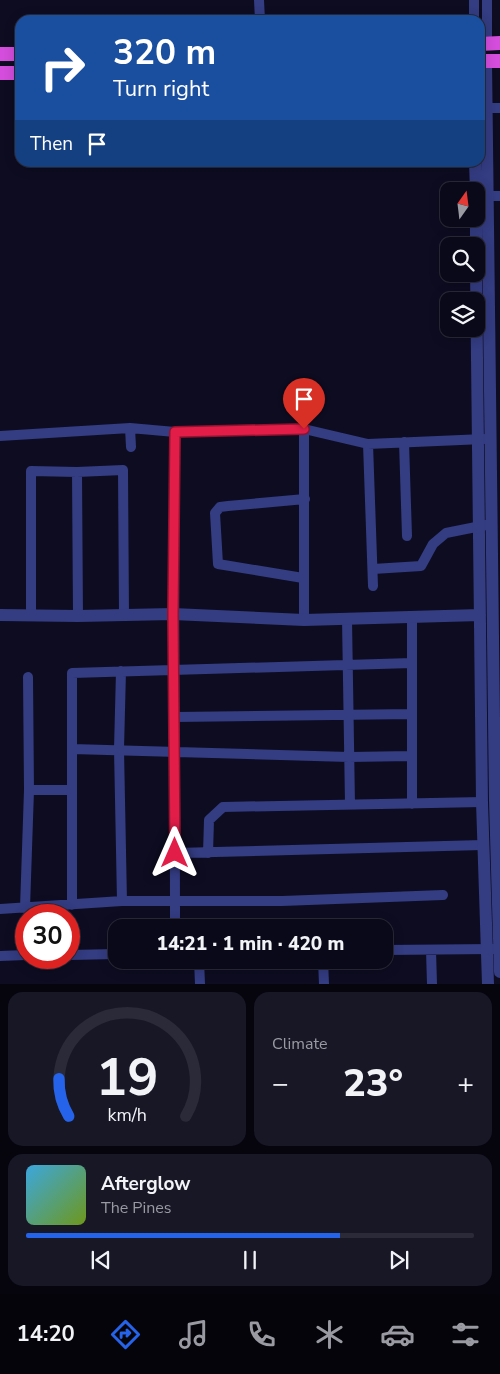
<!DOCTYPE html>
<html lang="en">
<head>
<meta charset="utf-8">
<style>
	:root { --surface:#0a0919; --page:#181726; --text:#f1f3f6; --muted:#999aa2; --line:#2a2a38; --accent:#2563eb }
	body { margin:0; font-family:"Nunito Sans",sans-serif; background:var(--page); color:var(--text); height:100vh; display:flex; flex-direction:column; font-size:19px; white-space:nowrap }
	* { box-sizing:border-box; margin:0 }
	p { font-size:16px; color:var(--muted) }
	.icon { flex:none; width:28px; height:28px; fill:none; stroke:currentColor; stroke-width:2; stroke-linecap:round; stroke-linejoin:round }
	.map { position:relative; height:984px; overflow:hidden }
	.side { display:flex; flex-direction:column; gap:8px; padding:8px; background:#06050e; flex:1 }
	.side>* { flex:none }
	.hud { position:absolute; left:15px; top:15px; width:470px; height:152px; border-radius:15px; box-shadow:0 2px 12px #0003,0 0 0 1px var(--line); background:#1a4fa0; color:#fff; overflow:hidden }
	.needle { width:32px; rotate:14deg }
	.buttons { position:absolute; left:440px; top:182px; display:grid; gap:10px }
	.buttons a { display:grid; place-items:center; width:45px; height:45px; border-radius:10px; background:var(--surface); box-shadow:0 2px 12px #0003,0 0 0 1px var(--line); font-size:25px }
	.speed { position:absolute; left:15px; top:904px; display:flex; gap:10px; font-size:25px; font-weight:700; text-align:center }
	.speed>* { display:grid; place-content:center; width:65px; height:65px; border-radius:50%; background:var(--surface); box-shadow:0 2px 12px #0003,0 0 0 1px var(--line); line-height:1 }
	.speed .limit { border:8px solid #d22; background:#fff; color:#111 }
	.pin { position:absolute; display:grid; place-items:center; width:42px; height:42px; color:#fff; margin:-51px -21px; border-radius:50% 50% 50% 0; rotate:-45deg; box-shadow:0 0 5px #0007 }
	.pin .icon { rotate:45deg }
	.me { position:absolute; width:55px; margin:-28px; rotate:0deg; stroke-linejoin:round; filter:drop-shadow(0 0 4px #0008) }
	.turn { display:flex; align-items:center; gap:18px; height:105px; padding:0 15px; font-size:22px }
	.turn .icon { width:65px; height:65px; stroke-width:2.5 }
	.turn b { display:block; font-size:35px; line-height:42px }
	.then { display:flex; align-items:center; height:48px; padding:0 15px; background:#0003; gap:10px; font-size:19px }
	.big { font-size:38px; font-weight:800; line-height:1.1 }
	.side .widget { flex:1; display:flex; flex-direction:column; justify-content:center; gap:8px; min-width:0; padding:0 18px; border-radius:15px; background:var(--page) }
	.side .dial { align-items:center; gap:0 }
	.dial svg { height:130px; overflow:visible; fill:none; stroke:var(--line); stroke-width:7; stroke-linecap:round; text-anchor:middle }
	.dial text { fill:var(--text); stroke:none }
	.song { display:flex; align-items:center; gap:15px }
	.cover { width:60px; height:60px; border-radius:8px; background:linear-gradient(135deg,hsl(200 70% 55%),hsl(80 70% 35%)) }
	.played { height:5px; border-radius:2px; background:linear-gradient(90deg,var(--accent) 70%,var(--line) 70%) }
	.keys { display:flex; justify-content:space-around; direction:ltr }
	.heat { display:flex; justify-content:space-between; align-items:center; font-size:28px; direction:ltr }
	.side .tiles { flex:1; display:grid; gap:8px; grid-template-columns:1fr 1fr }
	.widget:last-child { grid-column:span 2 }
	.trip { position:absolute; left:108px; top:919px; width:285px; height:50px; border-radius:15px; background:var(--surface); box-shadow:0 2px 12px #0003,0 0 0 1px var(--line); font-weight:800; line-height:50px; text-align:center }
	.menu { display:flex; height:80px; justify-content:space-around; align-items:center; background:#04040a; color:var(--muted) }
	.menu .icon { width:35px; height:35px }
	.menu .current { color:var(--accent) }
	.menu b { font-size:22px; color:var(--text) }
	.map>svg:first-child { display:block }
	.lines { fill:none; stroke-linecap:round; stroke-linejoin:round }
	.minor { stroke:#343c82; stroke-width:10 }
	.tertiary { stroke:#343c82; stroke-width:12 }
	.trunk { stroke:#d44ddc; stroke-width:14 }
	.route-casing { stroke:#92132f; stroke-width:12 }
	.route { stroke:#e11d48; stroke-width:9 }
</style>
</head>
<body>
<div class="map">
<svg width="500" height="984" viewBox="0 0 500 984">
	<rect width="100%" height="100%" fill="#0d0c21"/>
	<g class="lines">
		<!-- minor -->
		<path class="minor" d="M259,0L260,20
			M474,0V20
			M487,0V43
			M487,108H500
			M489,196H500
			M130,428L131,447
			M0,436L130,428L175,432L304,429L368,444L484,439
			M404,442L407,536
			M368,444L373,586
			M373,569L421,566L433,544L446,533L486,525
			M303,578L218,564L215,513L220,507L228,506L305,499
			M31,615V471L77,472
			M78,616L77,472L123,470L124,615
			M347,619L350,804
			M304,620V429
			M121,671L119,749L122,901
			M175,717L412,714
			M72,749L349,757L411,756
			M29,790H72
			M412,804V619
			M175,853L483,845
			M208,853L209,820L223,807L482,802
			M72,905V673L412,663
			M25,908L29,790L28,677
			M0,909L122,901H282L443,895
			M175,928C175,762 173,597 175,432
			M384,950L494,949
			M431,950L432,984
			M69,955L116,954
			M0,956L26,955
			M199,960L200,984
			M323,960L324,984"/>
		<!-- tertiary -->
		<path class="tertiary" d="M486,62L495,801L500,972
			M475,162L476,191
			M476,219V246
			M476,270L482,802L488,984
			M0,615L78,616L173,614L304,620L480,615"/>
		<!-- trunk -->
		<path class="trunk" d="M480,44L500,43
			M0,54H20
			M480,61H500
			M0,73H20"/>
	</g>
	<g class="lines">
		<!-- route casing -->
		<g class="route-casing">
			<path id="route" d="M175,853L173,614L175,432L304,429"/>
		</g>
		<!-- route -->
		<use href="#route" class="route"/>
	</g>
</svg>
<div class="buttons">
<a><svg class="needle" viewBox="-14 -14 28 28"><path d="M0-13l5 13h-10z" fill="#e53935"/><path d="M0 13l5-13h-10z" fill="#999aa2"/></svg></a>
<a><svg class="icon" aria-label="search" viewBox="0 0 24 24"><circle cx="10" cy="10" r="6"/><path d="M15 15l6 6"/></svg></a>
<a><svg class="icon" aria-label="layers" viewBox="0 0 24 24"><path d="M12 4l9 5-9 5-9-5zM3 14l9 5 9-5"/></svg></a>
</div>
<div class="speed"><div class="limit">30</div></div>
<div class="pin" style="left:304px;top:429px;background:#d93025"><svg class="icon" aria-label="arrive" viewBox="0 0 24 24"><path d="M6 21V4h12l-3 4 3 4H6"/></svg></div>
<svg class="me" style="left:175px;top:853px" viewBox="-20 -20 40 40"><path d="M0-17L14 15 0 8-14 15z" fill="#e11d48" stroke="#fff" stroke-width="4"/></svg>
<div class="trip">14:21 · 1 min · 420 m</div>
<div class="hud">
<div class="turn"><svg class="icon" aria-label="right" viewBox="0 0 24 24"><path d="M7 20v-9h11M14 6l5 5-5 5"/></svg><div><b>320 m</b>Turn right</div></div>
<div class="then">Then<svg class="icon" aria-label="arrive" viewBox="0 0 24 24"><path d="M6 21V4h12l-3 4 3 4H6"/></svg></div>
</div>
</div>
<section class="side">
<div class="tiles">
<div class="widget dial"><svg viewBox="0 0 100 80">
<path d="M14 69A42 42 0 1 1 86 69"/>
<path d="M14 69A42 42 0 0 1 8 46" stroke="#2563eb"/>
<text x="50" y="56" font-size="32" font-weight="700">19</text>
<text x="50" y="72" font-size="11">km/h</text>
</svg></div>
<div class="widget"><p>Climate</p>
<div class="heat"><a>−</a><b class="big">23°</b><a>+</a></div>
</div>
<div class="widget">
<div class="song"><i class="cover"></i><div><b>Afterglow</b><p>The Pines</p></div></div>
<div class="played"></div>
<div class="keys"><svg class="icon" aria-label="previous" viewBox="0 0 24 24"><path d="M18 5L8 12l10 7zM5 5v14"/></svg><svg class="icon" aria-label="pause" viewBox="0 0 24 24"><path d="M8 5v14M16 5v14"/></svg><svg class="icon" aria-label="next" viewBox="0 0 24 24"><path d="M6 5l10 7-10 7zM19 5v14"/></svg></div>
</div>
</div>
</section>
<nav class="menu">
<b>14:20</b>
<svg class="icon current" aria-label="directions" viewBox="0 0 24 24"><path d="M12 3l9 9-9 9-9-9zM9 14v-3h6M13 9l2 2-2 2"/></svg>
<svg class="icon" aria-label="music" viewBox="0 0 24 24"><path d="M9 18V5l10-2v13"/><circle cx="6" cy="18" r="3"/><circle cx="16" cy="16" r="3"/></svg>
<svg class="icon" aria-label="phone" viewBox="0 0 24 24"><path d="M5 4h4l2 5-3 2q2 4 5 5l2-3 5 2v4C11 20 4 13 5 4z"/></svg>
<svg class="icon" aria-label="climate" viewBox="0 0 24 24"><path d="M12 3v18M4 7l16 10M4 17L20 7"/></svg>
<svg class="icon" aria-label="car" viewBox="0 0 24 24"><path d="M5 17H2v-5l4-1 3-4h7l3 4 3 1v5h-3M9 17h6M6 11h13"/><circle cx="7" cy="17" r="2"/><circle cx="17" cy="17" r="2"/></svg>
<svg class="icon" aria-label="filters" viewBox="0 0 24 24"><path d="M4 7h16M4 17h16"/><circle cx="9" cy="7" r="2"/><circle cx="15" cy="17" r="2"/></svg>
</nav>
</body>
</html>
